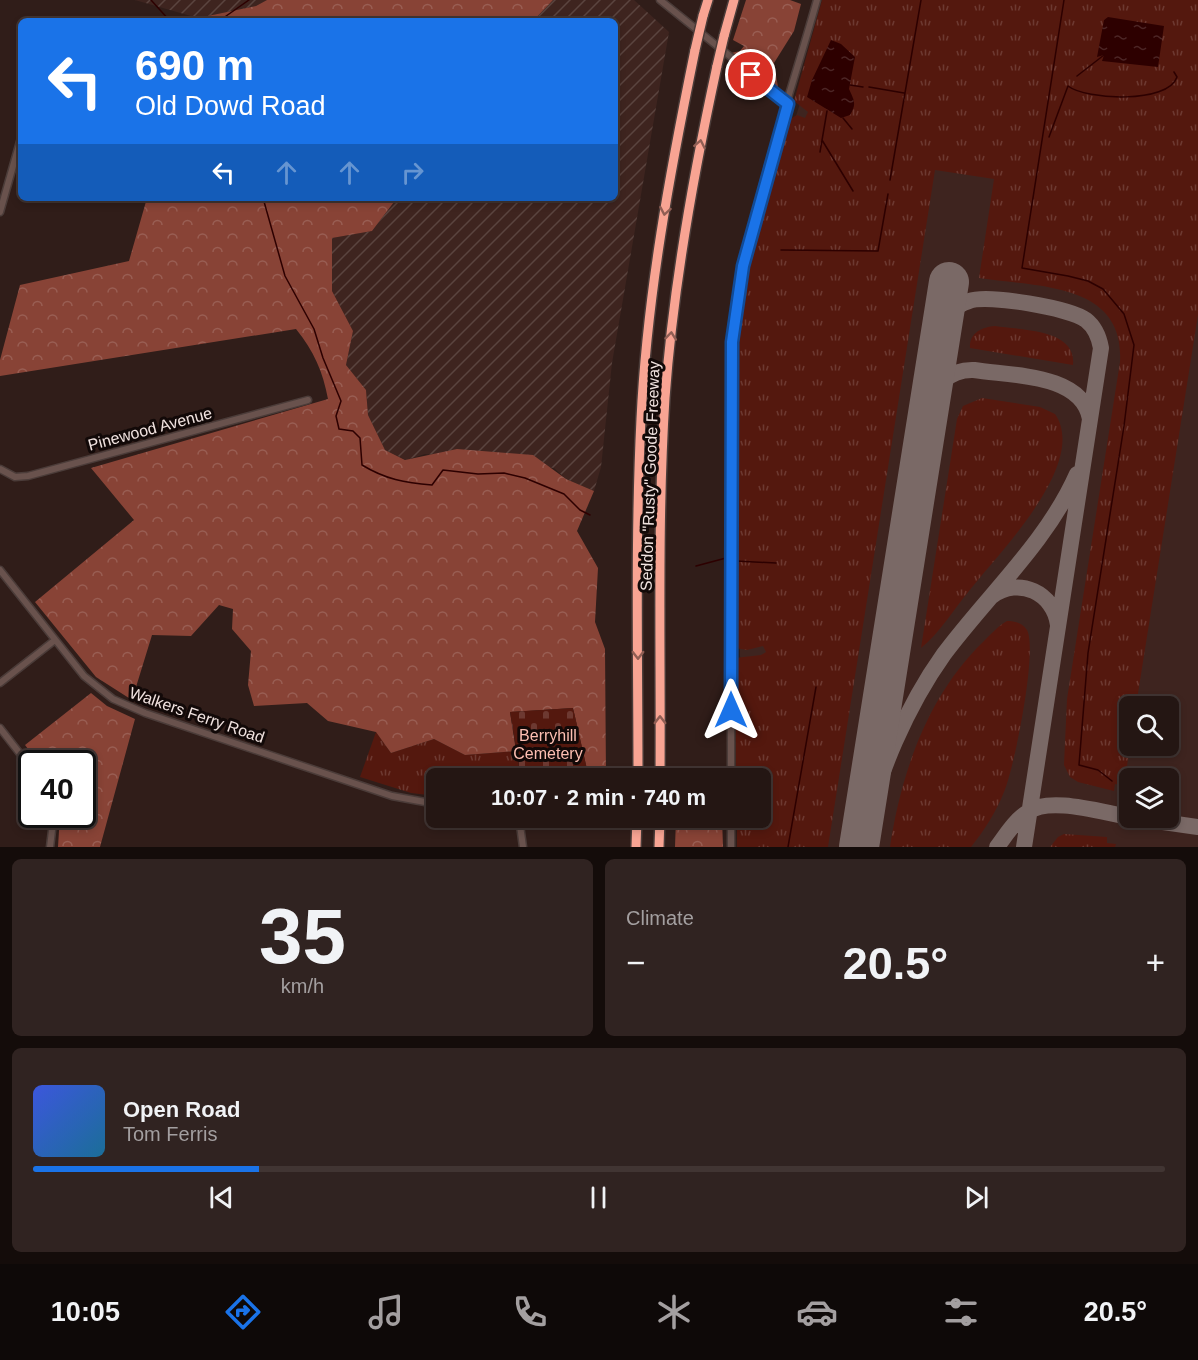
<!DOCTYPE html>
<html lang="en">
<head>
<meta charset="utf-8">
<style>
	:root { --surface:#241613; --page:#302321; --text:#f1f3f6; --muted:#a39fa0; --line:#413533; --accent:#1a73e8 }
	body { margin:0; font-family:Arial,sans-serif; background:var(--page); color:var(--text); height:100vh; display:flex; flex-direction:column; font-size:22px; white-space:nowrap }
	* { box-sizing:border-box; margin:0 }
	p { font-size:20px; color:var(--muted) }
	.icon { flex:none; width:33px; height:33px; fill:none; stroke:currentColor; stroke-width:2; stroke-linecap:round; stroke-linejoin:round }
	.map { position:relative; height:847px; overflow:hidden }
	.sheet { display:flex; flex-direction:column; gap:12px; padding:12px; background:#140c0a; flex:1 }
	.sheet>* { flex:none }
	.guide { position:absolute; left:18px; top:18px; width:600px; height:183px; border-radius:9px; box-shadow:0 3px 9px #0003,0 0 0 2px var(--line); background:#1a73e8; color:#fff; overflow:hidden }
	.buttons { position:absolute; left:1119px; top:696px; display:grid; gap:12px }
	.buttons a { display:grid; place-items:center; width:60px; height:60px; border-radius:9px; background:var(--surface); box-shadow:0 3px 9px #0003,0 0 0 2px var(--line); font-size:30px }
	.speed { position:absolute; left:18px; top:750px; display:flex; gap:12px; font-size:30px; font-weight:700; text-align:center }
	.speed>* { display:grid; place-content:center; width:78px; height:78px; border-radius:50%; background:var(--surface); box-shadow:0 3px 9px #0003,0 0 0 2px var(--line); line-height:1 }
	.speed .limit { border:3px solid #111; border-radius:9px; background:#fff; color:#111 }
	.pin { position:absolute; display:grid; place-items:center; width:51px; height:51px; color:#fff; margin:-26px; border:3px solid #fff; border-radius:50%; box-shadow:0 2px 6px #0007 }
	.me { position:absolute; width:66px; margin:-33px; rotate:0deg; stroke-linejoin:round; filter:drop-shadow(0 0 4px #0008) }
	.turn { display:flex; align-items:center; gap:21px; height:126px; padding:0 18px; font-size:27px }
	.turn .icon { width:78px; height:78px; stroke-width:2.5 }
	.turn b { display:block; font-size:42px; line-height:51px }
	.lanes { display:flex; align-items:center; height:57px; padding:0 18px; background:#0003; justify-content:center; gap:30px; direction:ltr }
	.lanes .off { opacity:.35 }
	.big { font-size:45px; font-weight:700; line-height:1.1 }
	.sheet .tile { flex:1; display:flex; flex-direction:column; justify-content:center; gap:9px; min-width:0; padding:0 21px; border-radius:9px; background:var(--page) }
	.sheet .dial { align-items:center; gap:0 }
	.dial b { font-size:78px; line-height:1 }
	.song { display:flex; align-items:center; gap:18px }
	.cover { width:72px; height:72px; border-radius:9px; background:linear-gradient(135deg,hsl(230 70% 55%),hsl(200 70% 35%)) }
	.played { height:6px; border-radius:3px; background:linear-gradient(90deg,var(--accent) 20%,var(--line) 20%) }
	.keys { display:flex; justify-content:space-around; direction:ltr }
	.heat { display:flex; justify-content:space-between; align-items:center; font-size:33px; direction:ltr }
	.sheet .tiles { flex:1; display:grid; gap:12px; grid-template-columns:1fr 1fr }
	.tile:last-child { grid-column:span 2 }
	.trip { position:absolute; left:426px; top:768px; width:345px; height:60px; border-radius:9px; background:var(--surface); box-shadow:0 3px 9px #0003,0 0 0 2px var(--line); font-weight:700; line-height:60px; text-align:center }
	.tabs { display:flex; height:96px; justify-content:space-around; align-items:center; background:#0e0908; color:var(--muted) }
	.tabs .icon { width:42px; height:42px }
	.tabs .on { color:var(--accent) }
	.tabs b { font-size:27px; color:var(--text) }
	.map>svg:first-child { display:block }
	.built { fill:#3e241f; fill-rule:evenodd }
	.industrial { fill:url(#industrial-furrows) }
	.grass { fill:url(#grass-tufts) }
	.forest { fill:url(#forest-crowns) }
	.cemetery { fill:url(#cemetery-stones) }
	.water { fill:url(#water-ripples) }
	.lines { fill:none; stroke-linecap:round; stroke-linejoin:round }
	.stream { stroke:#2d0000; stroke-width:1.5 }
	.taxiway { stroke:#7a6966; stroke-width:16 }
	.runway { stroke:#7a6966; stroke-width:40 }
	.minor-casing { stroke:#4b3c39; stroke-width:9 }
	.highway-casing { stroke:#4b3c39; stroke-width:12 }
	.minor { stroke:#69524d; stroke-width:6 }
	.highway { stroke:#f8a493; stroke-width:9 }
	.highway-bridge-casing { stroke:#4b3c39; stroke-width:12; stroke-linecap:butt }
	.highway-bridge { stroke:#f8a493; stroke-width:9 }
	.oneway { stroke:#905e54 }
	.route-casing { stroke:#114b97; stroke-width:15 }
	.route { stroke:#1a73e8; stroke-width:10 }
	.labels { text-anchor:middle; dominant-baseline:central; stroke-width:6; stroke-linejoin:round; paint-order:stroke }
	.street-label { font-size:16px; fill:#f1e3e0; stroke:#120908 }
	.park-label { font-size:16px; fill:#febfb2; stroke:#120908 }
</style>
</head>
<body>
<div class="map">
<svg width="1198" height="847" viewBox="0 0 1198 847">
	<defs>
		<pattern id="industrial-furrows" width="10" height="10" patternUnits="userSpaceOnUse" patternTransform="scale(1.5)"><rect width="10" height="10" fill="#3e241f"/><path d="M-1 1l2-2M0 10L10 0M9 11l2-2" fill="none" stroke="#5a443f"/></pattern>
		<pattern id="grass-tufts" width="24" height="20" patternUnits="userSpaceOnUse" patternTransform="scale(1.5)"><rect width="24" height="20" fill="#54180e"/><path d="M3 7l-1-3M5 7V3M7 7l1-3M15 17l-1-3M17 17v-4M19 17l1-3" fill="none" stroke="#6d3931"/></pattern>
		<pattern id="forest-crowns" width="20" height="18" patternUnits="userSpaceOnUse" patternTransform="scale(1.5)"><rect width="20" height="18" fill="#884336"/><path d="M2 6a3 3 0 1 1 6 0M12 15a3 3 0 1 1 6 0" fill="none" stroke="#995e53"/></pattern>
		<pattern id="cemetery-stones" width="16" height="16" patternUnits="userSpaceOnUse" patternTransform="scale(1.5)"><rect width="16" height="16" fill="#54180e"/><path d="M2 7V4a2 2 0 0 1 4 0v3zM10 15v-3a2 2 0 0 1 4 0v3z" fill="#6d3931"/></pattern>
		<pattern id="water-ripples" width="26" height="14" patternUnits="userSpaceOnUse" patternTransform="scale(1.5)"><rect width="26" height="14" fill="#2d0000"/><path d="M2 4q2-2 4 0t4 0M15 11q2-2 4 0t4 0" fill="none" stroke="#4c2525"/></pattern>
	</defs>
	<rect width="100%" height="100%" fill="#301d19"/>
	<!-- built -->
	<path class="built" d="M833,0H1198V847H744L760,818V778L740,656V517L765,213ZM1130,706H1168V746H1130ZM1130,778H1168V818H1130Z"/>
	<!-- industrial -->
	<path class="industrial" d="M135,0H267L256,6L198,18Z
		M553,0H634L669,32L612,363L601,467L594,491L566,479L554,468L425,454L406,460L385,450L368,415L366,390L346,365L353,331L332,291V238L372,231L397,198H615V21H533Z"/>
	<!-- grass -->
	<path class="grass" d="M822,0H1198V315L1136,706H1130V746L1124,786L1115,784L1114,791L1078,782L1070,777L1064,765L1067,699L1120,362C1125,282 1036,287 979,278L994,179L935,170L828,847H737V818H760V778H736L735,658L761,655L766,652L763,646L747,650L735,648V356L748,264L790,119L797,115L805,118L808,112L794,101Z
		M995,326C1019,330 1077,328 1073,365L970,348C969,333 982,327 995,326Z
		M982,398L1040,407L1055,414C1089,463 998,554 969,591C954,609 939,634 921,648L957,419L963,406Z
		M1007,621C1016,621 1022,623 1027,630C1038,650 1014,769 1004,792C996,812 984,831 971,847H890C901,773 928,695 983,642C991,634 998,626 1007,621Z
		M376,732L391,753L434,739L465,755L516,751L521,778H436V796L411,793L360,777Z
		M1064,834L1107,837V843L1116,844L1115,847H1050L1058,837Z"/>
	<!-- forest -->
	<path class="forest" d="M267,0H553L533,21H198V18L256,6Z
		M746,0H790L801,4L794,31L774,63L778,87L770,83L761,64L731,53L740,51L744,46L733,40Z
		M147,198H397L372,231L332,238V291L353,331L346,365L366,390L368,415L385,450L405,460L457,449L533,455L566,479L594,491L577,531L598,568L595,622L605,649L606,778H589L573,708L510,712L516,751L465,755L434,739L391,753L376,732L328,721L307,703L254,706L248,685L251,651L232,629L233,609L219,605L191,636L152,635L132,700L96,677L35,602L134,520L91,468L328,399C323,372 314,351 296,329L0,376V360L20,285L129,261Z
		M91,693L107,706L135,719L100,847H58L60,815L82,814V764L39,763L25,745Z
		M676,818H722L723,847H675Z"/>
	<!-- cemetery -->
	<path class="cemetery" d="M573,708L589,778H521L510,712Z"/>
	<!-- water -->
	<path class="water" d="M1108,17L1164,26L1158,67L1102,61L1104,55L1097,57L1104,20Z
		M831,40L841,44L855,57L849,89C854,100 857,104 850,115L841,118L807,97L812,80Z"/>
	<g class="lines">
		<!-- stream -->
		<path class="stream" d="M151,0L170,21
			M1064,0L1022,268L1068,276L1088,281L1103,289L1124,314L1134,345L1124,426L1088,653L1079,765L1098,770L1112,781
			M219,21L249,0
			M1077,76L1104,55
			M850,85L863,87
			M869,87L904,93
			M843,118L852,129
			M1049,137L1068,86C1086,100 1168,104 1177,77L1174,72
			M822,140L853,191
			M820,152L827,111
			M890,180L921,0
			M263,198L285,276L314,329L323,358L341,401L336,416L339,429L353,431L360,438L362,465C385,479 405,483 432,485L443,470L478,474L504,473L525,478L564,494L580,510L590,515
			M781,250L878,251L888,194
			M736,561L776,563
			M696,566L726,558
			M788,847L816,687"/>
		<!-- taxiway -->
		<path class="taxiway" d="M941,329C947,315 953,306 969,301C988,294 1070,308 1086,320C1095,327 1099,337 1101,348L1024,847
			M928,410C935,387 947,369 974,370C1010,376 1082,373 1090,419
			M992,596C1019,576 1054,593 1058,625
			M1135,818L1198,827
			M861,836C881,771 904,710 944,654C988,595 1047,542 1077,474
			M997,847C1006,835 1015,820 1028,812C1050,796 1103,813 1130,817"/>
		<!-- runway -->
		<path class="runway" d="M859,847L949,282"/>
		<!-- minor casing -->
		<g class="minor-casing">
			<path id="minor" d="M660,0L788,103
				M0,212L21,138
				M0,469L15,477L28,476L308,400
				M0,570L84,676L113,699L145,713L392,796L436,804
				M0,683L55,640
				M0,728L32,769
				M731,778V361C739,237 784,118 817,0
				M519,818L523,847
				M50,847L54,814
				M731,847V818"/>
		</g>
		<!-- highway casing -->
		<g class="highway-casing">
			<path id="highway" d="M703,16L708,0
				M724,36L734,0
				M638,778C638,659 635,539 641,419C647,295 670,172 695,50
				M660,778C661,652 657,524 665,398C673,286 693,176 717,66
				M636,847L637,818
				M659,847L660,818"/>
		</g>
		<!-- minor -->
		<use href="#minor" class="minor"/>
		<!-- highway -->
		<use href="#highway" class="highway"/>
		<!-- highway-bridge casing -->
		<g class="highway-bridge-casing">
			<path id="highway-bridge" d="M695,50L703,16
				M717,66L724,36"/>
		</g>
		<!-- highway-bridge -->
		<use href="#highway-bridge" class="highway-bridge"/>
	</g>
	<!-- one-way arrows -->
	<defs><path id="oneway-chevron" d="M-2-3.5L2.5 0L-2 3.5" fill="none" stroke-width="1.6" stroke-linecap="round" stroke-linejoin="round" transform="scale(1.5)"/></defs>
	<g class="oneway">
		<use href="#oneway-chevron" transform="translate(700 144) rotate(-79)"/>
		<use href="#oneway-chevron" transform="translate(665 211) rotate(100)"/>
		<use href="#oneway-chevron" transform="translate(671 336) rotate(-84)"/>
		<use href="#oneway-chevron" transform="translate(638 655) rotate(90)"/>
		<use href="#oneway-chevron" transform="translate(660 720) rotate(-90)"/>
	</g>
	<g class="lines">
		<!-- route casing -->
		<g class="route-casing">
			<path id="route" d="M731,710L732,342L743,266L788,104L751,75"/>
		</g>
		<!-- route -->
		<use href="#route" class="route"/>
	</g>
	<g class="labels">
		<!-- street labels -->
		<g class="street-label">
			<text transform="translate(150 429) rotate(-15)">Pinewood Avenue</text>
			<text transform="translate(650 476) rotate(-88)">Seddon "Rusty" Goode Freeway</text>
			<text transform="translate(197 715) rotate(19)">Walkers Ferry Road</text>
		</g>
		<!-- park labels -->
		<g class="park-label">
			<text x="548" y="735">Berryhill<tspan x="548" dy="18">Cemetery</tspan></text>
		</g>
	</g>
</svg>
<div class="buttons">
<a><svg class="icon" aria-label="search" viewBox="0 0 24 24"><circle cx="10" cy="10" r="6"/><path d="M15 15l6 6"/></svg></a>
<a><svg class="icon" aria-label="layers" viewBox="0 0 24 24"><path d="M12 4l9 5-9 5-9-5zM3 14l9 5 9-5"/></svg></a>
</div>
<div class="speed"><div class="limit">40</div></div>
<div class="pin" style="left:751px;top:75px;background:#d93025"><svg class="icon" aria-label="arrive" viewBox="0 0 24 24"><path d="M6 21V4h12l-3 4 3 4H6"/></svg></div>
<svg class="me" style="left:731px;top:710px" viewBox="-20 -20 40 40"><path d="M0-17L14 15 0 8-14 15z" fill="#1a73e8" stroke="#fff" stroke-width="4"/></svg>
<div class="trip">10:07 · 2 min · 740 m</div>
<div class="guide">
<div class="turn"><svg class="icon" aria-label="left" viewBox="0 0 24 24"><path d="M17 20v-9H6M10 6l-5 5 5 5"/></svg><div><b>690 m</b>Old Dowd Road</div></div>
<div class="lanes"><svg class="icon" aria-label="left" viewBox="0 0 24 24"><path d="M17 20v-9H6M10 6l-5 5 5 5"/></svg><svg class="icon off" aria-label="ahead" viewBox="0 0 24 24"><path d="M12 20V5M6 11l6-6 6 6"/></svg><svg class="icon off" aria-label="ahead" viewBox="0 0 24 24"><path d="M12 20V5M6 11l6-6 6 6"/></svg><svg class="icon off" aria-label="right" viewBox="0 0 24 24"><path d="M7 20v-9h11M14 6l5 5-5 5"/></svg></div>
</div>
</div>
<section class="sheet">
<div class="tiles">
<div class="tile dial"><b>35</b><p>km/h</p></div>
<div class="tile"><p>Climate</p>
<div class="heat"><a>−</a><b class="big">20.5°</b><a>+</a></div>
</div>
<div class="tile">
<div class="song"><i class="cover"></i><div><b>Open Road</b><p>Tom Ferris</p></div></div>
<div class="played"></div>
<div class="keys"><svg class="icon" aria-label="previous" viewBox="0 0 24 24"><path d="M18 5L8 12l10 7zM5 5v14"/></svg><svg class="icon" aria-label="pause" viewBox="0 0 24 24"><path d="M8 5v14M16 5v14"/></svg><svg class="icon" aria-label="next" viewBox="0 0 24 24"><path d="M6 5l10 7-10 7zM19 5v14"/></svg></div>
</div>
</div>
</section>
<nav class="tabs">
<b>10:05</b>
<svg class="icon on" aria-label="directions" viewBox="0 0 24 24"><path d="M12 3l9 9-9 9-9-9zM9 14v-3h6M13 9l2 2-2 2"/></svg>
<svg class="icon" aria-label="music" viewBox="0 0 24 24"><path d="M9 18V5l10-2v13"/><circle cx="6" cy="18" r="3"/><circle cx="16" cy="16" r="3"/></svg>
<svg class="icon" aria-label="phone" viewBox="0 0 24 24"><path d="M5 4h4l2 5-3 2q2 4 5 5l2-3 5 2v4C11 20 4 13 5 4z"/></svg>
<svg class="icon" aria-label="climate" viewBox="0 0 24 24"><path d="M12 3v18M4 7l16 10M4 17L20 7"/></svg>
<svg class="icon" aria-label="car" viewBox="0 0 24 24"><path d="M5 17H2v-5l4-1 3-4h7l3 4 3 1v5h-3M9 17h6M6 11h13"/><circle cx="7" cy="17" r="2"/><circle cx="17" cy="17" r="2"/></svg>
<svg class="icon" aria-label="filters" viewBox="0 0 24 24"><path d="M4 7h16M4 17h16"/><circle cx="9" cy="7" r="2"/><circle cx="15" cy="17" r="2"/></svg>
<b>20.5°</b>
</nav>
</body>
</html>
